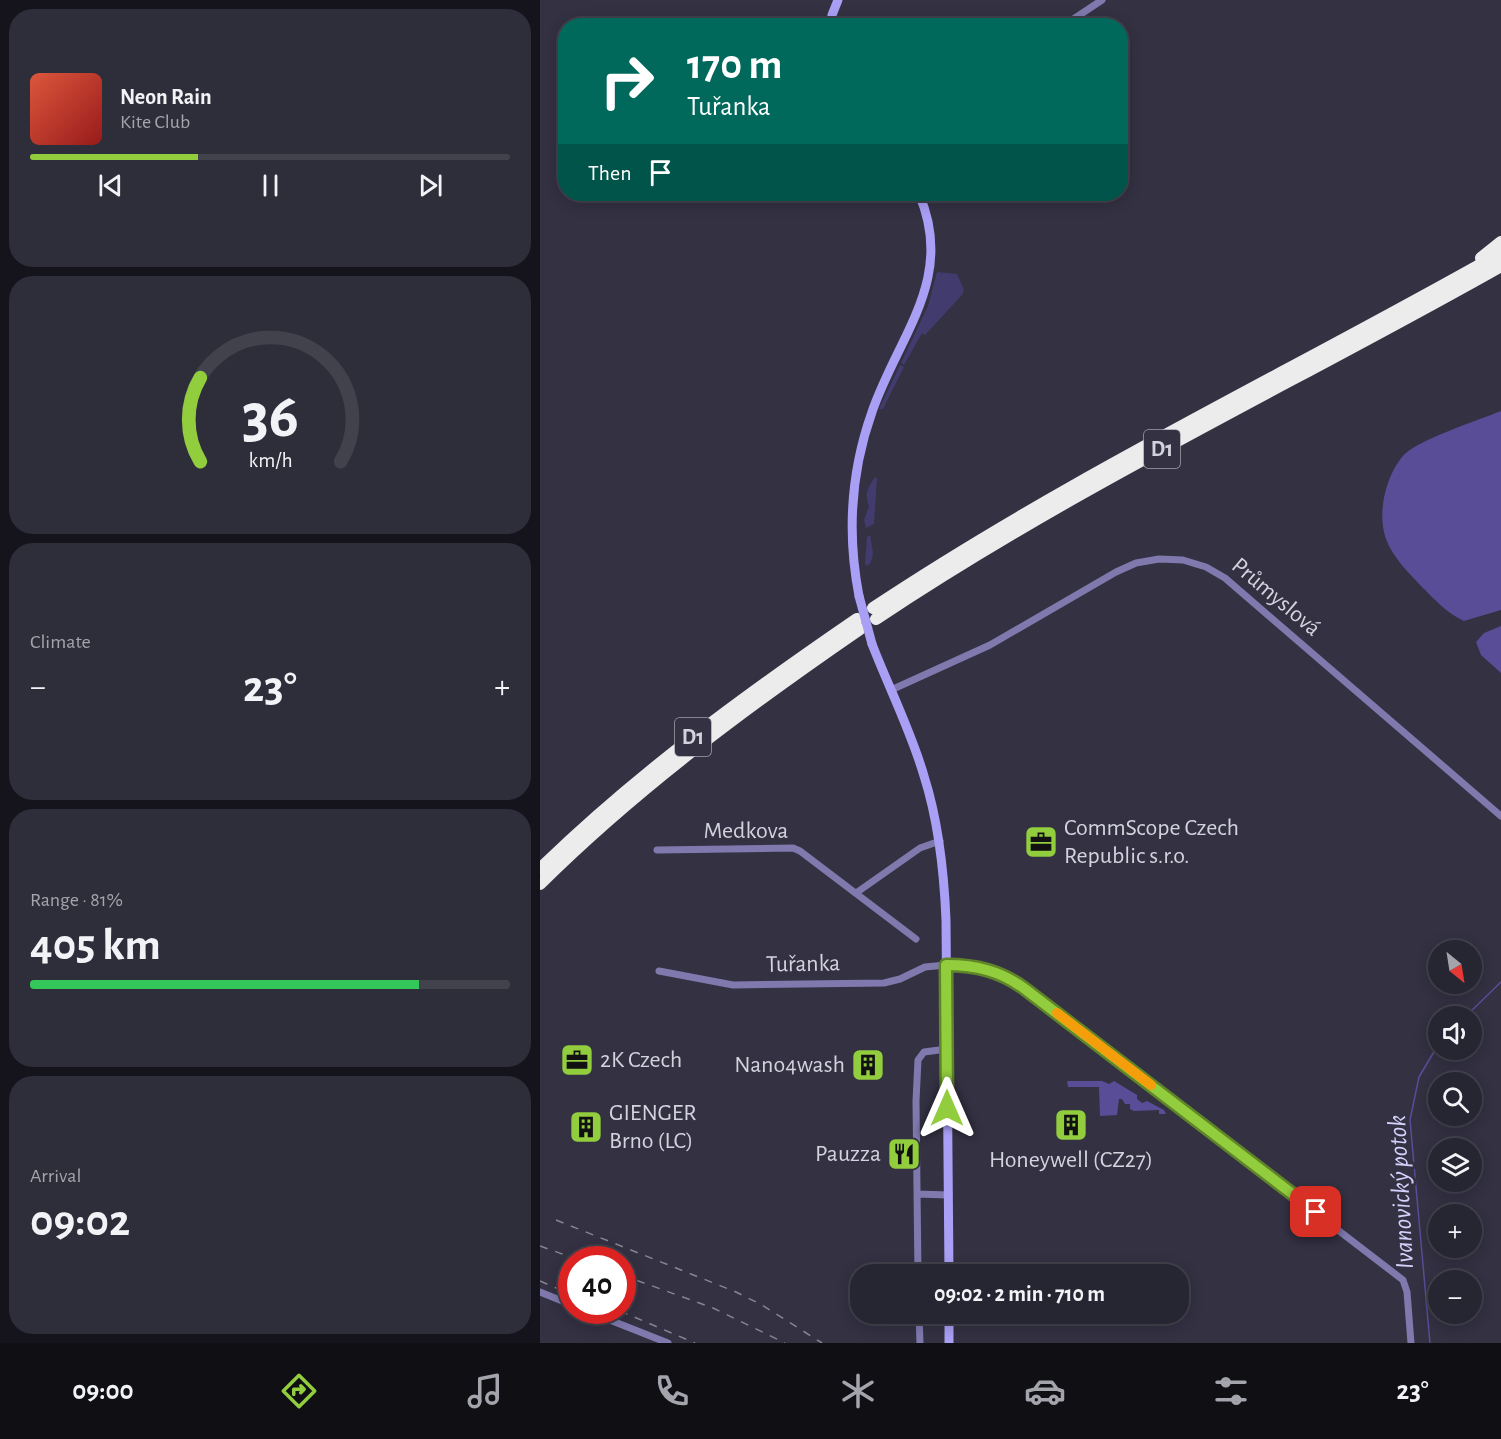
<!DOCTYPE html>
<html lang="en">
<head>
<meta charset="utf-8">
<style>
	:root { --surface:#262532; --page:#2e2d3a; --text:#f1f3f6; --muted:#a4a5ac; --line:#42424d; --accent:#92cd3e }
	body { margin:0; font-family:"Alegreya Sans",sans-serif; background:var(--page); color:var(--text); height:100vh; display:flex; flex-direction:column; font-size:22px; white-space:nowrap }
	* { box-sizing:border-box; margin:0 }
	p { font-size:20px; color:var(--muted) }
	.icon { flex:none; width:33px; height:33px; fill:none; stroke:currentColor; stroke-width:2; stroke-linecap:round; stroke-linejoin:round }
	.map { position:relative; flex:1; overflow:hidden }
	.drawer { display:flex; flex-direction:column; gap:9px; padding:9px; background:#15141c; width:540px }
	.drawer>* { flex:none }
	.hud { position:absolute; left:18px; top:18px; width:570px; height:183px; border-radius:24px; box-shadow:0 3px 15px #0003,0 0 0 2px var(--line); background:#00695c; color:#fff; overflow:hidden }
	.needle { width:39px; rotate:150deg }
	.fabs { position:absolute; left:888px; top:940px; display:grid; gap:12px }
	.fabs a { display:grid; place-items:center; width:54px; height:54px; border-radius:50%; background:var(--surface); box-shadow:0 3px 15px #0003,0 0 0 2px var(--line); font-size:30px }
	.speed { position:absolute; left:18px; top:1246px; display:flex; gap:12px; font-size:30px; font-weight:700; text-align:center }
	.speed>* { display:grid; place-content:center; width:78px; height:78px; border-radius:50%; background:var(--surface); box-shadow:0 3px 15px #0003,0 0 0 2px var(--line); line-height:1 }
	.speed .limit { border:9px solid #d22; background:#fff; color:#111 }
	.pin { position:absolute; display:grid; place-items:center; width:51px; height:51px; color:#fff; margin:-26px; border-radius:12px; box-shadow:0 3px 9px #0006 }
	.me { position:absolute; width:66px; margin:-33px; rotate:0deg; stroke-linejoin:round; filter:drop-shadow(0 0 4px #0008) }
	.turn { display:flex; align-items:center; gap:21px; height:126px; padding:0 30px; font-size:27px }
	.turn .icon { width:78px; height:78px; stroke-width:2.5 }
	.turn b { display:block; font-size:42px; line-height:51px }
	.then { display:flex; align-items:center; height:57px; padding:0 30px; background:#0003; gap:12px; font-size:22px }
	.big { font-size:45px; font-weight:700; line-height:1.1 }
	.drawer .widget { flex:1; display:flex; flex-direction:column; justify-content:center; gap:9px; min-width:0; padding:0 21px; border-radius:24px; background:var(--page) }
	.drawer .dial { align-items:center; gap:0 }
	.dial svg { height:156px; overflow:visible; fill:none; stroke:var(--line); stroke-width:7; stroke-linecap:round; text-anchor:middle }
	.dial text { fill:var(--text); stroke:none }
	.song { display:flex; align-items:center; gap:18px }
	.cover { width:72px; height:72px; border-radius:9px; background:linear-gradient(135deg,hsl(10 70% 55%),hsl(0 70% 35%)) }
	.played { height:6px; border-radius:3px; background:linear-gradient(90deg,var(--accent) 35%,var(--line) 35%) }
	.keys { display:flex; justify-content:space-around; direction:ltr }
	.heat { display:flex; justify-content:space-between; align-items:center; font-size:33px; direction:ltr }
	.charge { height:9px; border-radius:4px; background:linear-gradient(90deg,#34c759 81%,var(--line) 0) }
	.trip { position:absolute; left:310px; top:1264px; width:339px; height:60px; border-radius:24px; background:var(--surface); box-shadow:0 3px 15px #0003,0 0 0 2px var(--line); font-weight:700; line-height:60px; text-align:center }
	.menu { display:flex; height:96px; justify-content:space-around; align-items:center; background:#0f0f14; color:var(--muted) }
	.menu .icon { width:42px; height:42px }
	.menu .selected { color:var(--accent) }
	.menu b { font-size:27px; color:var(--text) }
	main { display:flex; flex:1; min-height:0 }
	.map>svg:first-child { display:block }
	.green { fill:#423b6e }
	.water { fill:#594d98 }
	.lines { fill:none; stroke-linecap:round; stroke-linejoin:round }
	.stream { stroke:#594d98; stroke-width:1.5 }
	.street { stroke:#7f79ae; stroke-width:7 }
	.secondary { stroke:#a99ff4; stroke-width:9 }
	.highway { stroke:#ececec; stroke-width:12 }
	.rail { stroke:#868593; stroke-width:1.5; stroke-dasharray:8 8; stroke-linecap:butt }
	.secondary-bridge { stroke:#a99ff4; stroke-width:9 }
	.route-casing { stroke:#5f8528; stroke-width:15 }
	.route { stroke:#92cd3e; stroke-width:10 }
	.slow { stroke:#f59e0b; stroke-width:10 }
	.labels { text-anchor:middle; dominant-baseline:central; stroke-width:6; stroke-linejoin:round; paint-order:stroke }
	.shield { fill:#333142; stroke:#a3a2af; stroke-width:1.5 }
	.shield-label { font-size:22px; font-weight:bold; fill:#d3d3de }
	.street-label { font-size:24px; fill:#d3d3de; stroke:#333142 }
	.poi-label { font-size:24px; fill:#d3d3de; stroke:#333142; text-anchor:start }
	.water-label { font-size:26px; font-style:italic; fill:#d4d1fc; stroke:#333142 }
</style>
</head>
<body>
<main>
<section class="drawer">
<div class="widget">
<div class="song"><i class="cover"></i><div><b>Neon Rain</b><p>Kite Club</p></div></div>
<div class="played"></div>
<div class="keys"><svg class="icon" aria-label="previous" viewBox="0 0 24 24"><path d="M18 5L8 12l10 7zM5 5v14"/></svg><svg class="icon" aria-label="pause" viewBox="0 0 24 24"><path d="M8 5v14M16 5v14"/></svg><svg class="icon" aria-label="next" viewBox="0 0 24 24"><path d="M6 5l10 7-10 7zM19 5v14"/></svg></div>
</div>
<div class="widget dial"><svg viewBox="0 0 100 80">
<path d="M14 69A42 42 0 1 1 86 69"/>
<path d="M14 69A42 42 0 0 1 14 26" stroke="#92cd3e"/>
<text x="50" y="56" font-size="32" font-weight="700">36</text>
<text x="50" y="72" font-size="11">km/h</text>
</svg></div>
<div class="widget"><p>Climate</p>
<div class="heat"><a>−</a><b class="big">23°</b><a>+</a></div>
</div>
<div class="widget"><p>Range · 81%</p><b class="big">405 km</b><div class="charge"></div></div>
<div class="widget"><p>Arrival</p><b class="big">09:02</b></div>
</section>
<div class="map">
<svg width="961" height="1343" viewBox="0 0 961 1343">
	<rect width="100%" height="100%" fill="#333142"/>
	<!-- green -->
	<path class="green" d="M397,272L417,274L424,290L422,295L385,335L382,333L364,365L361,363L388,306Z
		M360,365L364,367L343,409H339Z
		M335,477L337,478L334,524L326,528L324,520L329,506C324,494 328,487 335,477Z
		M330,535C332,547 336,557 328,566L325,564L327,537Z"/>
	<!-- water -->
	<path class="water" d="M961,411V610L924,621C907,613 895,600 882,587C869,573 853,558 846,539C837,514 845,478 862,457C874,441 939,420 961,411Z
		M961,626V673L941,655L936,642L944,633Z
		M527,1081H562L569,1084L574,1081L597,1095V1099L602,1103L607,1101L624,1110L626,1114H619V1110L594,1111L590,1109V1104H585L582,1099H579L577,1115L560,1116L559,1087H528Z"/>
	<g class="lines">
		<!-- stream -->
		<path class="stream" d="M925,1017L961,982
			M890,1343L870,1120L879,1077L898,1045"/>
		<!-- street -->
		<path class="street" d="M523,26L562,0
			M351,690L450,645L576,572L596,563L619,559L643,560L666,567L685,578L961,816
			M117,850L253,848L260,851L376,939
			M316,893L380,848L400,841
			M119,971L193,985L344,983L360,979L385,967L406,965H427L451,970L467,976L863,1280L867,1292L871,1343
			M377,1194L409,1195
			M378,1275L376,1101L378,1060L384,1052L407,1049
			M0,1292L32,1305
			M47,1311L128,1343
			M379,1314L380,1343"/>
		<!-- secondary -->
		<path class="secondary" d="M291,26L292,15L298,0
			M319,596C307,534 311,471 332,412C358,336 416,279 379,194
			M332,644C349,688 371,731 384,776C399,823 404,871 406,920L409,1275
			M409,1314V1343"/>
		<!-- highway -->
		<path class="highway" d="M941,258L961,242
			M333,608C533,475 751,372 961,253
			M336,619C535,486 752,384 961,266
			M0,869C96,775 206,695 317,619
			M0,884C97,788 208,706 320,629"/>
		<!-- rail -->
		<path class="rail" d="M16,1220L196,1292L222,1305L282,1343
			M0,1246L39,1260
			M82,1275L173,1308L245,1343
			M0,1281L32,1295
			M80,1311L155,1343"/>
		<!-- secondary-bridge -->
		<path class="secondary-bridge" d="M319,596L332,644"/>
	</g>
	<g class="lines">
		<!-- route casing -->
		<g class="route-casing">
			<path id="route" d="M407,1108L406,965C436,965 461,971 485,989L776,1212"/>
		</g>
		<!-- route -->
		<use href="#route" class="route"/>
		<!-- slow -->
		<path class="slow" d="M517,1013L611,1085"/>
	</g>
	<!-- icons -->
	<defs>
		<g id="office-square" transform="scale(1.725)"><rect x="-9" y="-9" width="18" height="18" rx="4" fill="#92cd3e" stroke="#333142"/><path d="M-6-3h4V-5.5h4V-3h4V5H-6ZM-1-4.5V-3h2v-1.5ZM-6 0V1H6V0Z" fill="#111"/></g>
		<g id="building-square" transform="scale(1.725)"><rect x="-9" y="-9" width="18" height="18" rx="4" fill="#92cd3e" stroke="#333142"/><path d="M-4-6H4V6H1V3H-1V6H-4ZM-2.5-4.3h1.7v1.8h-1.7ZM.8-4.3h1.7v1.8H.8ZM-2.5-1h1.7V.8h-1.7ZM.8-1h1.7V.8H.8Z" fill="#111"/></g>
		<g id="restaurant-square" transform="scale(1.725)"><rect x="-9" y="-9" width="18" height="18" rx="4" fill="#92cd3e" stroke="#333142"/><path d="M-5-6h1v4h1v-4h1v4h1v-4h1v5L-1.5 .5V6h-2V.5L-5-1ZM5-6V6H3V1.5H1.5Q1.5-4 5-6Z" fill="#111"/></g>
	</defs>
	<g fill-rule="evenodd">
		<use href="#office-square" x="501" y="842"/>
		<use href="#office-square" x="37" y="1060"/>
		<use href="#building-square" x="328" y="1065"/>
		<use href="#building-square" x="531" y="1125"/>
		<use href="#building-square" x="46" y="1127"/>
		<use href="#restaurant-square" x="364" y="1154"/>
	</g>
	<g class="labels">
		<!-- shield labels -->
		<g class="shield">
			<rect x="604" y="430" width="36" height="38" rx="4.5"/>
			<rect x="135" y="718" width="36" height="38" rx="4.5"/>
		</g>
		<g class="shield-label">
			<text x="622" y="449">D1</text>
			<text x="153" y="737">D1</text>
		</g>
		<!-- street labels -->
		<g class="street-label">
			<text transform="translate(736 597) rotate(40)">Průmyslová</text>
			<text x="206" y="831">Medkova</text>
			<text transform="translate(263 964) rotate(-1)">Tuřanka</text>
		</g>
		<!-- poi labels -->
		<g class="poi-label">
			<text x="524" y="828">CommScope Czech<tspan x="524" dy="28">Republic s.r.o.</tspan></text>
			<text x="60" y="1060">2K Czech</text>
			<text x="305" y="1065" text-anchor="end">Nano4wash</text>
			<text x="69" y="1113">GIENGER<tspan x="69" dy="28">Brno (LC)</tspan></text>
			<text x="341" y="1154" text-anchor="end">Pauzza</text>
			<text x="531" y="1160" text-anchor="middle">Honeywell (CZ27)</text>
		</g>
		<!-- water labels -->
		<g class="water-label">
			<text transform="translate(861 1192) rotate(-93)">Ivanovický potok</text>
		</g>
	</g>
</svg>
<div class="fabs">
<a><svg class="needle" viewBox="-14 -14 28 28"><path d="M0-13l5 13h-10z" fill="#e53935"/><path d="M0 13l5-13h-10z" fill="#a4a5ac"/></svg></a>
<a><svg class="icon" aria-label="sound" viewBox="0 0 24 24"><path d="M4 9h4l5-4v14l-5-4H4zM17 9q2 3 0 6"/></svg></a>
<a><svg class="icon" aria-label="search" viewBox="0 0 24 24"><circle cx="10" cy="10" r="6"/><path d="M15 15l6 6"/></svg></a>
<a><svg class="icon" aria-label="layers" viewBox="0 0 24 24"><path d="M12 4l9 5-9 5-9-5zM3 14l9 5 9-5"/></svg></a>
<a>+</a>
<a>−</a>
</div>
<div class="speed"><div class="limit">40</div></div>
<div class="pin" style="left:776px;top:1212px;background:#d93025"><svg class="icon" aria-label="arrive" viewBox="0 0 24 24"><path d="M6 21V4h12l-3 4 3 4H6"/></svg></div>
<svg class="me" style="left:407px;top:1108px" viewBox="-20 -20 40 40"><path d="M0-17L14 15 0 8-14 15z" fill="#92cd3e" stroke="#fff" stroke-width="4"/></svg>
<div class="trip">09:02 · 2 min · 710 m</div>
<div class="hud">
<div class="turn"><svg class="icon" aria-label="right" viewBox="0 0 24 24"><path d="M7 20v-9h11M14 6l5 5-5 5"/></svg><div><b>170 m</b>Tuřanka</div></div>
<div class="then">Then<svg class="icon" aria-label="arrive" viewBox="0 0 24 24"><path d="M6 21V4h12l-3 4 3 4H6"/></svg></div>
</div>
</div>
</main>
<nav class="menu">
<b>09:00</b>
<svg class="icon selected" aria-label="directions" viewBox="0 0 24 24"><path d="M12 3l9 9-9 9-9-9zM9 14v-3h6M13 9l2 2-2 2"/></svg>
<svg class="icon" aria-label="music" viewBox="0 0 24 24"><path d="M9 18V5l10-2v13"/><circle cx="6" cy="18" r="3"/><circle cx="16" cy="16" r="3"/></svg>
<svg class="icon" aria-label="phone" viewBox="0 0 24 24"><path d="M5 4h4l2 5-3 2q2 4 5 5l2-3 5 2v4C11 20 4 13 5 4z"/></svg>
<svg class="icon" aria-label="climate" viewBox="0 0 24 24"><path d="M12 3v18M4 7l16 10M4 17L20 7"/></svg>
<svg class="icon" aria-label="car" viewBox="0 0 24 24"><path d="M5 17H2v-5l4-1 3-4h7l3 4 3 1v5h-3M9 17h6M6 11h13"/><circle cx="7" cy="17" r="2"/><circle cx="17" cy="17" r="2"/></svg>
<svg class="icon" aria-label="filters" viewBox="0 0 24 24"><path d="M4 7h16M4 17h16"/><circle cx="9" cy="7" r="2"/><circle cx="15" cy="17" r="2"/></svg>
<b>23°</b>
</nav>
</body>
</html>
